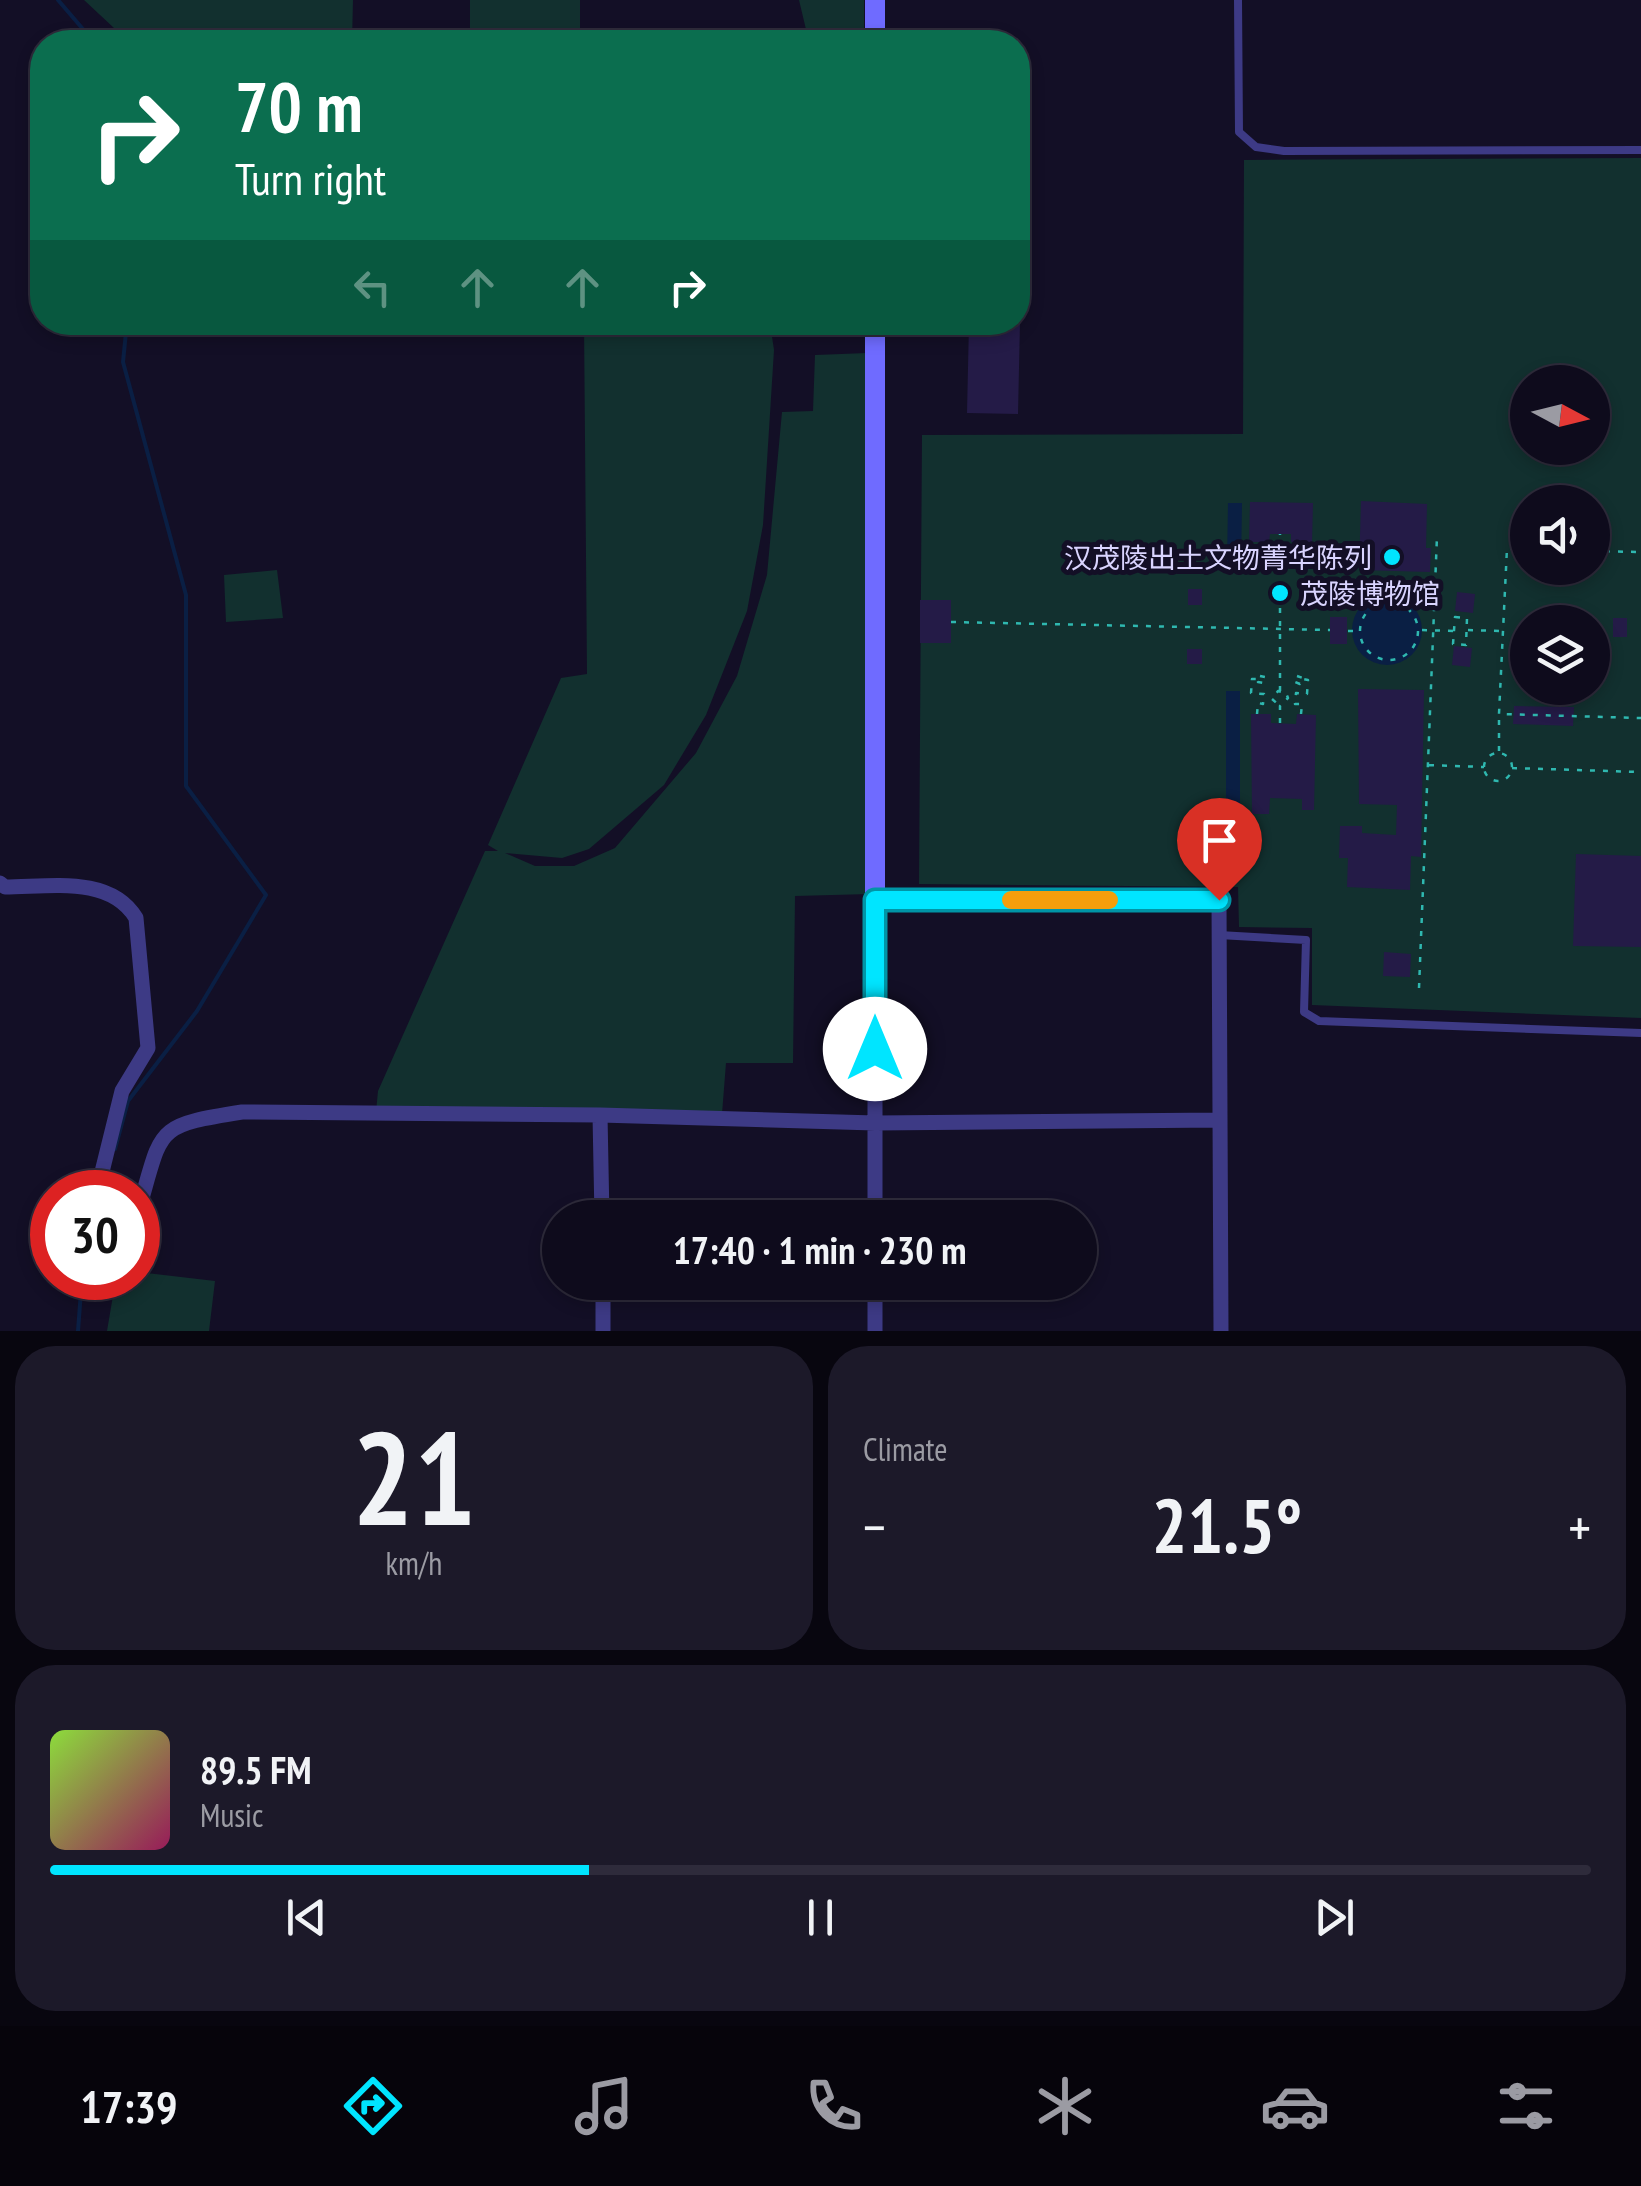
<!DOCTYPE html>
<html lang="en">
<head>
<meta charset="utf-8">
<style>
	:root { --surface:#0e0b1c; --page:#1c1929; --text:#f1f3f6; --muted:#9b9ba3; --line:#2e2b3b; --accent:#00e5ff }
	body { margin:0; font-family:"PT Sans Narrow","Noto Sans SC",sans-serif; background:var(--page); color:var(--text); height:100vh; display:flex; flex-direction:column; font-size:38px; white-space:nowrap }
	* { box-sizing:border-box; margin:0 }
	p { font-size:32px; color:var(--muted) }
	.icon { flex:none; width:55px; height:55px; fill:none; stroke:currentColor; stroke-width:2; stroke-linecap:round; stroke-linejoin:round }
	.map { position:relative; height:1331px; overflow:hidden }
	.side { display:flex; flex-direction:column; gap:15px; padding:15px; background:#08060f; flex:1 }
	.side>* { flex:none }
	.hud { position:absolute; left:30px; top:30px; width:1000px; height:305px; border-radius:40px; box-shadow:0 5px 15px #0003,0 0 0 2px var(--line); background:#0b6e4f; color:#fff; overflow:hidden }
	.needle { width:65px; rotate:97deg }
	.buttons { position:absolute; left:1510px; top:365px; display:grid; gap:20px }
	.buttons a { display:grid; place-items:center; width:100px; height:100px; border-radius:50%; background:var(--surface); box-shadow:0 5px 15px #0003,0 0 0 2px var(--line); font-size:50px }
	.speed { position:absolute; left:30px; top:1170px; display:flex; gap:20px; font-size:50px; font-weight:700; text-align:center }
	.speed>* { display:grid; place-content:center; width:130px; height:130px; border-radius:50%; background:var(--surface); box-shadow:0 5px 15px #0003,0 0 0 2px var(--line); line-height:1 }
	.speed .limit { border:15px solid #d22; background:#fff; color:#111 }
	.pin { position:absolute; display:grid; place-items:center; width:85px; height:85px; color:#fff; margin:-102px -42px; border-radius:50% 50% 50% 0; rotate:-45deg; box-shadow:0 0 10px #0007 }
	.pin .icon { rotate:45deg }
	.me { position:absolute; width:110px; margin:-55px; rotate:0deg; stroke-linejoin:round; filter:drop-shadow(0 0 8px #0008) }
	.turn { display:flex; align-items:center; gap:35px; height:210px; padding:0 40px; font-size:45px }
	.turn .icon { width:130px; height:130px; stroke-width:2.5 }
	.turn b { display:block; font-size:70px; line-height:85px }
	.lanes { display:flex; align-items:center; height:95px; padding:0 40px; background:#0003; justify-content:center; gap:50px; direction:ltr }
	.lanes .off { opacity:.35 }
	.big { font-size:75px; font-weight:600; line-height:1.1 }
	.side .tile { flex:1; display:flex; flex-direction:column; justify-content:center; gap:15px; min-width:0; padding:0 35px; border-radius:40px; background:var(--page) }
	.side .dial { align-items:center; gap:0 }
	.dial b { font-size:130px; line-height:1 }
	.song { display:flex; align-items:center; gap:30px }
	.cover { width:120px; height:120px; border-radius:15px; background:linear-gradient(135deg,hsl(90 70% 55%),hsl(330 70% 35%)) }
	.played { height:10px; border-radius:5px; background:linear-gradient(90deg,var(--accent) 35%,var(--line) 35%) }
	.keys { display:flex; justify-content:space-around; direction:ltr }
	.heat { display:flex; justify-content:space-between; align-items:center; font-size:55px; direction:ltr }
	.side .tiles { flex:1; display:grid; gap:15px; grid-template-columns:1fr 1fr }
	.tile:last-child { grid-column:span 2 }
	.trip { position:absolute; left:542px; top:1200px; width:555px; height:100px; border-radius:50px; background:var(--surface); box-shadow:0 5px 15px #0003,0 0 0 2px var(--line); font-weight:600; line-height:100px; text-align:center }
	.tabs { display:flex; height:160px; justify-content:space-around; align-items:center; background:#06040b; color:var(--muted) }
	.tabs .icon { width:70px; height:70px }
	.tabs .current { color:var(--accent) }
	.tabs b { font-size:45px; color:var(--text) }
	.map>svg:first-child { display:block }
	.green { fill:#12302f; fill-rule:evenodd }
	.water { fill:#0a1f44 }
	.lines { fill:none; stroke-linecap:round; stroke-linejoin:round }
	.stream { stroke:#0a1f44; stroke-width:4 }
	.building { fill:#241b47 }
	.path { stroke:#2fb8b0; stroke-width:2.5; stroke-dasharray:5 8; stroke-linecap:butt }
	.lane { stroke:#3d3a85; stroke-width:8 }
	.street { stroke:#3d3a85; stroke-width:15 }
	.secondary { stroke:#6f6bff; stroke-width:20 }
	.route-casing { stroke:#0095a6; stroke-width:25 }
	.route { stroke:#00e5ff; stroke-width:18 }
	.slow { stroke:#f59e0b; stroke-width:18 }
	.poi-dot { fill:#00e5ff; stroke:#130f26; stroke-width:4 }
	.labels { text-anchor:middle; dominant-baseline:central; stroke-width:10; stroke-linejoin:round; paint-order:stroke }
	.poi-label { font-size:28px; fill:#d9d4ff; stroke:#130f26; text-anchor:end }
</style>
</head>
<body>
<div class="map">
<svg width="1641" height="1331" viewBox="0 0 1641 1331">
	<rect width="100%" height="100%" fill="#130f26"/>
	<!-- green -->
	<path class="green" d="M84,0H353L352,42H129Z
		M470,0H580V42H470Z
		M799,0H864V42H809Z
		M1641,158V1018L1312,1005V928L1239,927L1238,887L919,884L922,435L1243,434L1244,160ZM1528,382H1592V448H1528ZM1528,502H1592V568H1528ZM1528,622H1592V688H1528Z
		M584,323H770L774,350L763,525L747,611L706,715L664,785L589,849L562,858L505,853L535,866H574L615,848L696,753L737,676L767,575L782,412L813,411L815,355L867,353L870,894L795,896L793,1063H726L722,1114L376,1112L378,1091L485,851H498L488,845L561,678L587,674Z
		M277,570L283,618L226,622L224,575Z
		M138,1272L215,1281L209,1331H107L116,1278H138Z"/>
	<!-- water -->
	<path class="water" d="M1228,503H1242L1241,565H1227Z
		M1352 630a35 35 0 1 1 70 0a35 35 0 1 1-70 0Z
		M1226,691H1240V848H1226Z"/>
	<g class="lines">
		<!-- stream -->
		<path class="stream" d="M58,0L94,42
			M115,1149L128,1101L197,1011L266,895L186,786V595L123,362L127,322
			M78,1331L82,1278"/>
	</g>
	<!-- building -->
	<path class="building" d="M969,322H1020L1018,414L967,413Z
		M1361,501L1427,504L1426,548H1431L1430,572L1359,570Z
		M1250,502L1313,503L1312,543L1291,542V534H1270L1269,542H1249Z
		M1188,589H1202V605H1188Z
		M1457,592L1475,594L1473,613L1455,611Z
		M920,600H951V643H920Z
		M1330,617H1347V644H1330Z
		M1613,618H1627V637H1613Z
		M1454,646L1472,648L1470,667L1452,665Z
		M1187,649H1202V664H1187Z
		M1358,689L1424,690L1421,857L1411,856L1410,890L1347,887L1348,858H1339L1340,826H1362V833L1396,835L1397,805L1359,804Z
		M1514,706L1574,707L1573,726L1513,724Z
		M1251,714H1271V723L1296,724L1297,714L1316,715L1314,810H1302V799L1270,798L1269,814H1252Z
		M1576,854L1641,856V947L1573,946Z
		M1384,952L1411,954L1410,977L1383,976Z"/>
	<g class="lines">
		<!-- path -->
		<path class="path" d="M1528,549L1507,548L1499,714L1641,718
			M1592,551L1641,552
			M1360 631a29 29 0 1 1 58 0a29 29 0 1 1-58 0Z
			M1455,617L1467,618L1466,645L1453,644Z
			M951,622L1330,630
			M1422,630L1454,631
			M1468,630L1500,631
			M1348,631H1359
			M1260,676L1265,677L1264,683L1258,682Z
			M1297,676L1303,678L1300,684L1295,682Z
			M1280,691V534
			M1257,714L1258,703L1263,704L1264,694L1251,693L1252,679H1257
			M1301,714L1302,704H1295L1296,693L1307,694L1308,680L1303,679
			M1280,723V706L1288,698L1286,693L1278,691L1272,699L1280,706
			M1499,751V714
			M1484 767a14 14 0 1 1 28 0a14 14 0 1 1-28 0Z
			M1429,765L1484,767
			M1512,768L1641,772
			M1419,988L1437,536"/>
		<!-- lane -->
		<path class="lane" d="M1238,0L1239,132L1256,147L1284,151L1641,150
			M1219,935L1306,940L1304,1012L1319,1021L1641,1033"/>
		<!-- street -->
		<path class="street" d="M0,883L5,887C49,887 110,875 136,918L148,1048L122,1091L97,1192
			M600,1115L602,1218
			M138,1212C163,1128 152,1126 242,1112L600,1115L875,1123L1220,1120
			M875,1218V900H1219L1221,1331
			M603,1282V1331
			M875,1282V1331"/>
		<!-- secondary -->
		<path class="secondary" d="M875,42V0
			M875,900V322"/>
	</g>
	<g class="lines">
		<!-- route casing -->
		<g class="route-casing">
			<path id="route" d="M875,1049V900H1219"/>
		</g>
		<!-- route -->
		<use href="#route" class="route"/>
		<!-- slow -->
		<path class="slow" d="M1011,900H1109"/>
	</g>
	<!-- markers -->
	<g class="poi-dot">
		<circle cx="1392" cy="557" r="10"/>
		<circle cx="1280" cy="593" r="10"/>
	</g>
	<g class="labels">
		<!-- poi labels -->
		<g class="poi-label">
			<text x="1372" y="557">汉茂陵出土文物菁华陈列</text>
			<text x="1300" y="593" text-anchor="start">茂陵博物馆</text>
		</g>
	</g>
</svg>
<div class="buttons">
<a><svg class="needle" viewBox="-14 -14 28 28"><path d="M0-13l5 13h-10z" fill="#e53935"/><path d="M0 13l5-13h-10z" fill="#9b9ba3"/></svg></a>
<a><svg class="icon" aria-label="sound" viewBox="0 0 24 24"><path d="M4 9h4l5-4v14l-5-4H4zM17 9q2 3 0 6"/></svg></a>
<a><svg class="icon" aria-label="layers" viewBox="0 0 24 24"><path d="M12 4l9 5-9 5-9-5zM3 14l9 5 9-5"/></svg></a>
</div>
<div class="speed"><div class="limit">30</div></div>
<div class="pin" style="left:1219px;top:900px;background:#d93025"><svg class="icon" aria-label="arrive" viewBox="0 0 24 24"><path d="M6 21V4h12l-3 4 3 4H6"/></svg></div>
<svg class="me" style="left:875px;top:1049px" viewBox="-20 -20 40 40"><circle r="19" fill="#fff"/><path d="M0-13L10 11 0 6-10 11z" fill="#00e5ff"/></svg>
<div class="trip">17:40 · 1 min · 230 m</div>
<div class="hud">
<div class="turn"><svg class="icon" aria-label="right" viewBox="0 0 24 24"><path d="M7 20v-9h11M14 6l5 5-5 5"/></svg><div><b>70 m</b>Turn right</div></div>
<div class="lanes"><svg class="icon off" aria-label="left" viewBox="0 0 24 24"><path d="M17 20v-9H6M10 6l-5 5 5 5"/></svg><svg class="icon off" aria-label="ahead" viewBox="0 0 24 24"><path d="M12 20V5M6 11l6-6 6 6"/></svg><svg class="icon off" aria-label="ahead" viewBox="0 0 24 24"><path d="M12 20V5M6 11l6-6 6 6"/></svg><svg class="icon" aria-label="right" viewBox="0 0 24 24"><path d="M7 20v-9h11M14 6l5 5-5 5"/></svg></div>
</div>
</div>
<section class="side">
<div class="tiles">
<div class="tile dial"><b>21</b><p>km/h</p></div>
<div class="tile"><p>Climate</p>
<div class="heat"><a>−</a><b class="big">21.5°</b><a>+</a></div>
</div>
<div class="tile">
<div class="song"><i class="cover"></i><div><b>89.5 FM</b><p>Music</p></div></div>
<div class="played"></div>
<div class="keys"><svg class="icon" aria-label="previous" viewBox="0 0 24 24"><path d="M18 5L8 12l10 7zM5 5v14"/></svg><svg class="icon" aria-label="pause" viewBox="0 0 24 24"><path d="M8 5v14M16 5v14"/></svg><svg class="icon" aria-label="next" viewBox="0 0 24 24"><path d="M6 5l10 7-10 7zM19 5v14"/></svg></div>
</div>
</div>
</section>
<nav class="tabs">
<b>17:39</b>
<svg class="icon current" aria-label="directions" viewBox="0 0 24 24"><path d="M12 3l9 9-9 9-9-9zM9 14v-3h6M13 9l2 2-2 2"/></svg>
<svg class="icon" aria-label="music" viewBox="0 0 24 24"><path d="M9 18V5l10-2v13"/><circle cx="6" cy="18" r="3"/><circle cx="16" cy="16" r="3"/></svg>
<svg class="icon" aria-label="phone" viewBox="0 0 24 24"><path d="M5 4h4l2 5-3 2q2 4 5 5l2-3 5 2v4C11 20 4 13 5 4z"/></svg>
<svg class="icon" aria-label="climate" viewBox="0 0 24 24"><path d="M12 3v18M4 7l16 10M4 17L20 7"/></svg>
<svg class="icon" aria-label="car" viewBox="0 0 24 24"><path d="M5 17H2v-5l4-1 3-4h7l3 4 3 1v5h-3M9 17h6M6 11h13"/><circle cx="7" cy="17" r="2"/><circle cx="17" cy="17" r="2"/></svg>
<svg class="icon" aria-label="filters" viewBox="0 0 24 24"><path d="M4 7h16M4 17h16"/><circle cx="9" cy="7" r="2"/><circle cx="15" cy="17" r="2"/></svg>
</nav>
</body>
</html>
